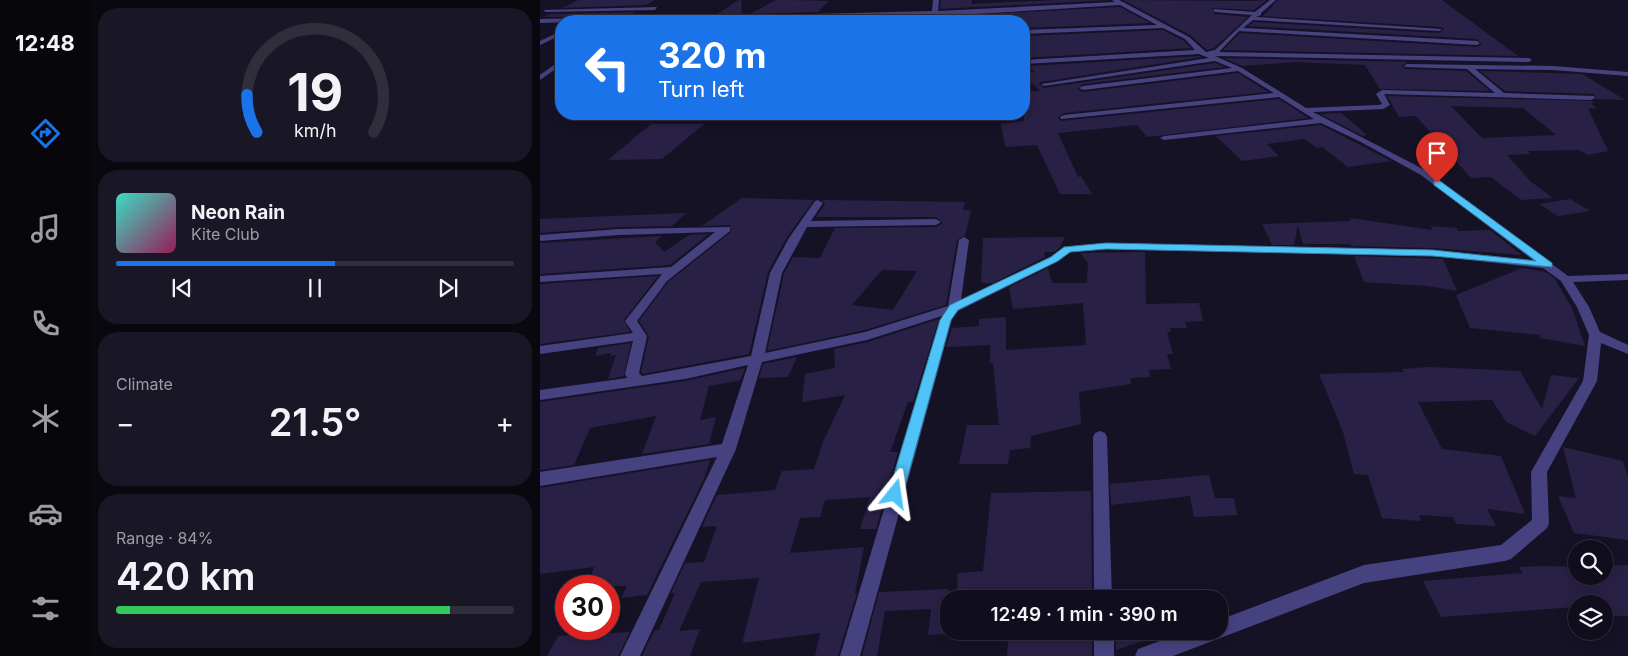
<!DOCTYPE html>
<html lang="en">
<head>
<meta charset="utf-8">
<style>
	:root { --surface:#100e1c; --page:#191725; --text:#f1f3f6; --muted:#9c9ca3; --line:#302e3b; --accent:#1a73e8 }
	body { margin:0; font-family:Inter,sans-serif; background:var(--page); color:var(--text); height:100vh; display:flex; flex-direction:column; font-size:19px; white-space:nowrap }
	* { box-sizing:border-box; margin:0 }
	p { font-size:16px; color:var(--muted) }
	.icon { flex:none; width:28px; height:28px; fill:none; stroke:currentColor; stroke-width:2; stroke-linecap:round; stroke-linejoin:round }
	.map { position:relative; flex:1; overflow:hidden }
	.sheet { display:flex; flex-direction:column; gap:8px; padding:8px; background:#09080f; width:450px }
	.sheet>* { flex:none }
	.banner { position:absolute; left:15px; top:15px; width:475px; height:105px; border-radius:20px; box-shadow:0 2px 12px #0003,0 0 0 1px var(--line); background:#1a73e8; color:#fff; overflow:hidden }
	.tools { position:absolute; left:1028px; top:540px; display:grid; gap:10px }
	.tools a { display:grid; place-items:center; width:45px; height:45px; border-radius:50%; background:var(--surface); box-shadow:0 2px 12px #0003,0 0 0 1px var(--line); font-size:25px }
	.speed { position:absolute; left:15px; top:575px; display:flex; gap:10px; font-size:25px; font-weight:700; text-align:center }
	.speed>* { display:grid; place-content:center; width:65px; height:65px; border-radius:50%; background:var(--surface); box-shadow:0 2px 12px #0003,0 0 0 1px var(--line); line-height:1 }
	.speed .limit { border:8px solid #d22; background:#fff; color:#111 }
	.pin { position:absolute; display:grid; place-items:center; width:42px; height:42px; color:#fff; margin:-51px -21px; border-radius:50% 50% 50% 0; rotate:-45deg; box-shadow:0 0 5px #0007 }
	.pin .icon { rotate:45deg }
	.me { position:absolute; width:55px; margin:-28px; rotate:15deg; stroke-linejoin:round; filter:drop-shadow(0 0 4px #0008) }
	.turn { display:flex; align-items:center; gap:18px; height:105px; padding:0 20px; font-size:22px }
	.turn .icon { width:65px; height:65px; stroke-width:2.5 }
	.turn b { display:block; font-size:35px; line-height:42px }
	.big { font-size:38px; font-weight:600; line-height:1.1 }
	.sheet .widget { flex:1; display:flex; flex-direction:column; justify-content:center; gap:8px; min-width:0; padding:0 18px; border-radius:20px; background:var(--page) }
	.sheet .dial { align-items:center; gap:0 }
	.dial svg { height:130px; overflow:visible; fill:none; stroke:var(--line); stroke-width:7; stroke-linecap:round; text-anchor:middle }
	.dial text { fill:var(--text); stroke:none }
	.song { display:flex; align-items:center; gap:15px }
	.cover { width:60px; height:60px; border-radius:8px; background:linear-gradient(135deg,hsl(170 70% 55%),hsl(330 70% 35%)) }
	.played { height:5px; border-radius:2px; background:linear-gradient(90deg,var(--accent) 55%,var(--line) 55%) }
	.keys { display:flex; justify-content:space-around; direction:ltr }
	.heat { display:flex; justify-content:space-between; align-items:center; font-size:28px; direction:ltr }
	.charge { height:8px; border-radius:4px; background:linear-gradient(90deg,#34c759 84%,var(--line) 0) }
	.trip { position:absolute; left:400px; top:590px; width:288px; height:50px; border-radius:20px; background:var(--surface); box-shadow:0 2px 12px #0003,0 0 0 1px var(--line); font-weight:600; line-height:50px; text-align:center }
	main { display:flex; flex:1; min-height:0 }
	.menu { display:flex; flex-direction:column; width:90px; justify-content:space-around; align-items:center; background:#06060b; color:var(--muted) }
	.menu .icon { width:35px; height:35px }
	.menu .current { color:var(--accent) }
	.menu b { font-size:22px; color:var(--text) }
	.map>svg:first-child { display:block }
	.building { fill:#292045; fill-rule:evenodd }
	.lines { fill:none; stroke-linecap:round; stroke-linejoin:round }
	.street { fill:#464280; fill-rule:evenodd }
	.route { fill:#4fc3f7; stroke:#337fa1 }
</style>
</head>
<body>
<main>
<nav class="menu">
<b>12:48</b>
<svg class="icon current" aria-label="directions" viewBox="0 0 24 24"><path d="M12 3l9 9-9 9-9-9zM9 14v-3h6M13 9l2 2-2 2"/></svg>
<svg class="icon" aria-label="music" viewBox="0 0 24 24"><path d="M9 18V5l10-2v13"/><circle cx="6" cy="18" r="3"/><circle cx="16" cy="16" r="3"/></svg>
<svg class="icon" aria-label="phone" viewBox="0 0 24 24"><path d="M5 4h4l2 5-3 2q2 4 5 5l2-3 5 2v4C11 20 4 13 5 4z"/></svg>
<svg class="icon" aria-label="climate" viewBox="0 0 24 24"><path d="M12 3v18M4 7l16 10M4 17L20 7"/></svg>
<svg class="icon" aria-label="car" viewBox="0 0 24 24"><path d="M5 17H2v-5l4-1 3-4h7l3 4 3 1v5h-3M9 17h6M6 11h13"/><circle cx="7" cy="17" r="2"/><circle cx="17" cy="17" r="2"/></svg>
<svg class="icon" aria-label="filters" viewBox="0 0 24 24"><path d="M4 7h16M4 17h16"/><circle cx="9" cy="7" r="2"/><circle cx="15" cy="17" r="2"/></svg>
</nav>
<section class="sheet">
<div class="widget dial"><svg viewBox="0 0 100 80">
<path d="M14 69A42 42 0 1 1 86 69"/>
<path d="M14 69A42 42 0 0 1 8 46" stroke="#1a73e8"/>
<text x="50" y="56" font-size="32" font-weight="700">19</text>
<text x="50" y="72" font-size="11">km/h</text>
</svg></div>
<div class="widget">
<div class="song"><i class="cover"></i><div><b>Neon Rain</b><p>Kite Club</p></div></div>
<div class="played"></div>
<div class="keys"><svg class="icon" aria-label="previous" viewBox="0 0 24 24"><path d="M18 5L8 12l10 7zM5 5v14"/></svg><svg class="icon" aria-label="pause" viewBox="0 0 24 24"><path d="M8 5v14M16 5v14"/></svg><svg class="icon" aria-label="next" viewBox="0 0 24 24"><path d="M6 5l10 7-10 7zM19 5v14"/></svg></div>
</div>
<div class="widget"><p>Climate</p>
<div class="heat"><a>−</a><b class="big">21.5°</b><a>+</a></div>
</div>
<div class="widget"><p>Range · 84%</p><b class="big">420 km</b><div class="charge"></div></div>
</section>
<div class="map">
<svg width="1088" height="656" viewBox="0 0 1088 656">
	<rect width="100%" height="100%" fill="#161226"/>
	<!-- building -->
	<path class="building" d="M38,0H115L106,5L23,8Z
		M199,0H201L202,14H191L182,21H166Z
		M236,0H250L288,1L278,12L210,14Z
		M401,0H432L431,4L519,0H570L400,9Z
		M583,0L712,1L727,0L714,10L672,8L675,14L708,17L674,48L667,50L650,35Z
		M738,0H902L978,56L683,50L700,33L937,47L942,44L937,39L708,26L714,22L899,33L904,29L902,27L723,16Z
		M580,7L610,23L484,28V21L388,20L389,17Z
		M95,12L88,17H4L11,14Z
		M623,30L644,41L651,48L484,58V36Z
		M659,56L662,57L501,82L499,84L504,88L675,63L685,67L543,84L537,89L543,92L698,73L728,92L524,113L518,118L521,121L739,99L768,118L607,137L597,125L518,133L538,177L541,176L552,194H520L497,145L465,147L461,124L484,121V92L500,91L484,75V73L494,72L489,66Z
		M684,58L974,64L867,62L862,66L865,69L926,71L950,91L840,89L825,65L755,62L702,66Z
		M940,71L1042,74L1085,100L1056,99L1054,94L965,91Z
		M847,96L1052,101L1054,103H1051L1057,109L1048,108L1068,151L1048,155L1039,150L987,151L991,154L967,155L990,181L1013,198L981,200L951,177L931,178L876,116L859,117ZM911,106L983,108L1016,135L942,138Z
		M801,113L827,135L823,136L780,114Z
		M111,124H164L122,159L68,160Z
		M781,125L851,161L808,167L782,147L777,148L764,139L727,144L739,156L702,161L676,136Z
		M202,198L274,200L247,237L228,272L209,354L103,374L101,372L109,336L99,321L128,282L191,232L190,225L162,226Z
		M1030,199L1050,211L1018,216L999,204Z
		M282,200L425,202L423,210H431L425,236L417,240L406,305L325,330L227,351L244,274L253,257L280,258L295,228L396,227L403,223L396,217H276L285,204ZM342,270L377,271L353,310L312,305Z
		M146,213L132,226L79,227L0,233V219Z
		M810,218L892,230L891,226L917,228L918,231L950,230L982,255L893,248L811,246L810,244H763L758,225L754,245H732L722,224L811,221Z
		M169,234L130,265L0,274V243L122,236L115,242L124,252L149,235Z
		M525,237L519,248L514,252H504L505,257L453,283H441L443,238Z
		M605,252L606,304L659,303L663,321L645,322L647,328H630L631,332H627L633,354H627L631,369L609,370L610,377L590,378L591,384L539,392L541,424L491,436L490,448L470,450L468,464H419L427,425H459L453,363H450V345L406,347L412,328L439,326V319L466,317V350L546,345L543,303L473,309L469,287L508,268L512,283H547L548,263L540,253Z
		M814,256L903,259L917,291L888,286L824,282Z
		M982,268L1006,272L1015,279L1032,308L1045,346L1000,338V335L930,328L916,295Z
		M118,276L84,320L90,332L0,344V284Z
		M399,319L373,402H368L350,452H358L336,529H320L330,497L285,500L280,517L260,518L250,553L324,547L315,593H317L298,656H275L280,633L202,643L219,578L161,582L139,631L160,629L150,656H102L114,631L119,630L135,593H131L145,563L164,562L177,526L162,527L177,495L235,490L242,471L274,469L283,442L305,395L262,402L265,374L295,368L294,349L328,342Z
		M91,343L84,376L68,379L76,355L70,356L71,353L55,356L58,348Z
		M257,357L248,377L219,378L223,364Z
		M889,367L980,371L1002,409L1011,375L1039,378L995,436L966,422L952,400L878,402L902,449L961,456L985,514L947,509L956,526L916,524L913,517L879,515L881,521L842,518L828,475L814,474L803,432L779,374L864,372L862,369Z
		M205,368L201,379L198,381L169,386L160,420L176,417L169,444L102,454L116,416L50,428L34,465L0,470V402L145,381Z
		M1023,447L1083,461L1088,477V540L1034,533L1018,496L1036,498Z
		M170,460L164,479L107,595L81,598L87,586H47L54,567L0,574V488Z
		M669,475L675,498H694L697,515L654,517L650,496L571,505L570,484Z
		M551,491L552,599H416L418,573L443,571L451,493Z
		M1088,565V616H1064V604H1036V607L901,617L883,581L983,573L979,567L1005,566L1036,567V576H1064V566Z
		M409,589V634L388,635L391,609L345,611L337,656H322L339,592Z
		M469,631H552V656H467Z
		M576,631H623V634L576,650Z
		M90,632L78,656H7L18,636Z"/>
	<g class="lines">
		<!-- street -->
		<path class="street" d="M393,0H399L398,11L575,2L572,0H579L649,37L666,52L675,50L712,15L675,12L673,9L715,12L730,0H736L721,13V15L716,17L902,29L899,31L713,20L703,28L937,41L940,43L937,45L699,31L679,52L989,58L992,60L989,62L675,56L702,68L766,108L839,105L842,104L836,94L842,90L955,93L927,69L865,67L864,66L867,64L1013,66L1088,72V76L1013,70L935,69L964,93L1054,96L1055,98L1051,100L844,94L850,105L843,109L773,112L887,171L1028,276L1088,274V280L1033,282L1049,307L1060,332L1088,345V354L1061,343L1057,381L1007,472L1009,523L1007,528L971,559L965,561L824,583L633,656H595L598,649L647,631H679V620L824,565L961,545L992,520L991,472L1043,381L1049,335L1037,307L1021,281L1003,268L893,256L566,249L531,252L518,261L418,311L412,319L320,656H300L402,316L327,340L222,362L196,449L100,656H80L177,457L0,486V472L182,444L208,365L145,379L0,400V390L87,378L85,374L93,341L0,354V346L93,333L85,321L122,274L0,282V276L131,267L175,232L79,235L0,241V235L79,229L190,227V231L127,281L97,321L107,336L99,373L102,376L211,356L230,273L249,238L275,201L278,200L283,203L271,221L396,219L401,222L396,225L267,227L242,273L225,353L325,332L408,306L419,240L424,237L429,240L421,300L510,257L524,247L566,243L893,250L993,260L881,175L819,141L781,123L624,140L620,138L624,136L774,119L739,97L521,119L520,117L524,115L734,93L698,71L543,90L539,88L543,86L692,68L675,61L504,86L501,84L669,58L659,54L484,64V60L655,50L645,39L623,28L484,34V30L617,25L580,5L436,14L184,21L192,16L392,11Z
			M117,7L115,10L6,12L3,10Z
			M86,17L88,20L0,23V19Z
			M21,31V35L0,45V41Z
			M21,60V65L0,80V75Z
			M560,431L565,433L567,437L572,599H554L553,437L555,433Z
			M554,631H574V656H554Z"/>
	</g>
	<!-- route -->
	<path class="route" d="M894,181H900L1012,263V267L893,256L566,249L530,252L518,261L418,310L411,320L363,494L360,498L355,500L350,498L348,494L400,320L410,305L511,257L524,247L566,243L893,250L996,261L894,185Z"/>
</svg>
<div class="tools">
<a><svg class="icon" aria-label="search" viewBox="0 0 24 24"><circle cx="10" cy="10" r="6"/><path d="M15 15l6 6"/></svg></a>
<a><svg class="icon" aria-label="layers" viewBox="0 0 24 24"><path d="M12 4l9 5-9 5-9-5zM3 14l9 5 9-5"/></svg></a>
</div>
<div class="speed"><div class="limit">30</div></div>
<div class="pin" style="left:897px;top:183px;background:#d93025"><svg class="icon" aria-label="arrive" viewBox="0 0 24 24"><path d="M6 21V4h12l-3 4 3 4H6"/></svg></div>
<svg class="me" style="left:355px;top:494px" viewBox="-20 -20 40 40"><path d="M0-17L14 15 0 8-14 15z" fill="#4fc3f7" stroke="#fff" stroke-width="4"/></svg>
<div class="trip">12:49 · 1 min · 390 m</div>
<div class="banner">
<div class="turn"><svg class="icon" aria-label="left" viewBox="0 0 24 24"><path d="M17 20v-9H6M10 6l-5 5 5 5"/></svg><div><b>320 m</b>Turn left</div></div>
</div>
</div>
</main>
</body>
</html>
